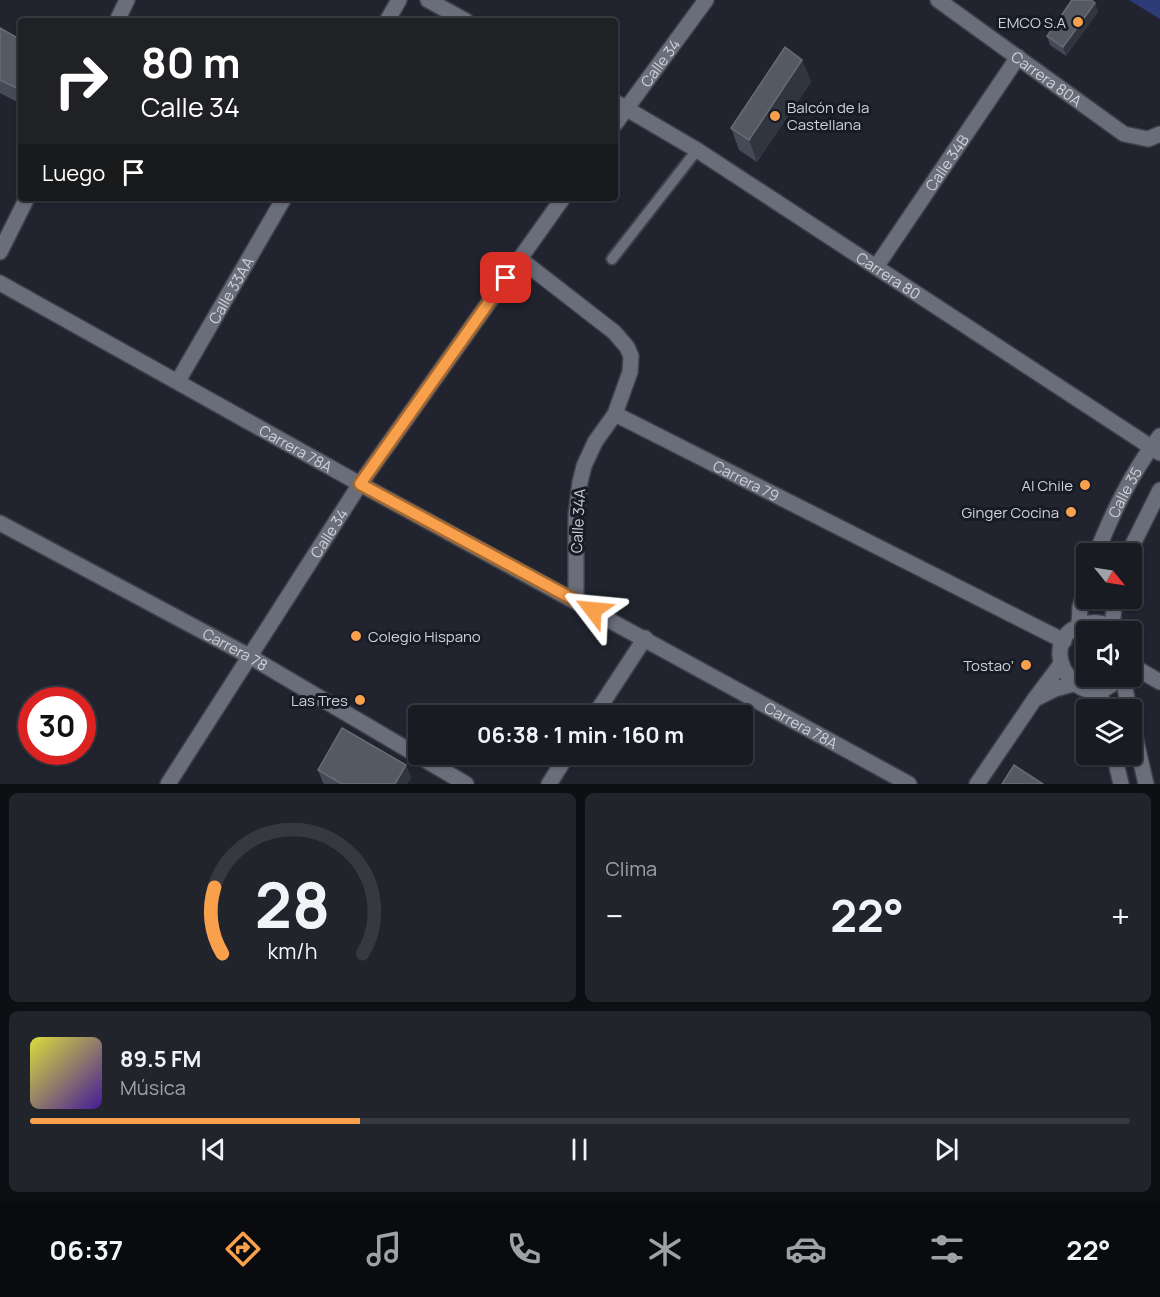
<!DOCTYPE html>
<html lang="es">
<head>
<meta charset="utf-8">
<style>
	:root { --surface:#191b23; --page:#22242b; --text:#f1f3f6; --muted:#9fa1a6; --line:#373941; --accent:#f9a04d }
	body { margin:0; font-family:Manrope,sans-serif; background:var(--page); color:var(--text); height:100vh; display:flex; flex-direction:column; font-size:22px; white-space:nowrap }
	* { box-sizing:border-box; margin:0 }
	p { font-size:20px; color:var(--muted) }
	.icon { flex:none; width:33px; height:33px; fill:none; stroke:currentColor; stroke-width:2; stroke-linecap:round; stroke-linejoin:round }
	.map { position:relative; height:784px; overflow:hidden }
	.drawer { display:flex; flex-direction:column; gap:9px; padding:9px; background:#0e0f13; flex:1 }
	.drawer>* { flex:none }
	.banner { position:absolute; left:18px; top:18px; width:600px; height:183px; border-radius:6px; box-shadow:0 2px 4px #0004,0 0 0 2px var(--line); background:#202124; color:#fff; overflow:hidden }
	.needle { width:39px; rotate:120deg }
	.controls { position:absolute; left:1076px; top:543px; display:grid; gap:12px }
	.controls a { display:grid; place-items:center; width:66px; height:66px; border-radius:6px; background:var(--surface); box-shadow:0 2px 4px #0004,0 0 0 2px var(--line); font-size:30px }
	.speed { position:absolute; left:18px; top:687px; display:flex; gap:12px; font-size:30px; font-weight:700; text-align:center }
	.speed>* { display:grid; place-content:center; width:78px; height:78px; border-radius:50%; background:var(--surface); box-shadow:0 2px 4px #0004,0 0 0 2px var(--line); line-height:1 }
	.speed .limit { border:9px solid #d22; background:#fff; color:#111 }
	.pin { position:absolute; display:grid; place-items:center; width:51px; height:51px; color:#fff; margin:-26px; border-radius:12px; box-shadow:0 3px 9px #0006 }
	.me { position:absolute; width:66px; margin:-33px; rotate:299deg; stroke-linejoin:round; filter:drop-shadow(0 0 4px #0008) }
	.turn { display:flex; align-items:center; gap:21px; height:126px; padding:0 24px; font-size:27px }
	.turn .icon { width:78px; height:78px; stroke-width:2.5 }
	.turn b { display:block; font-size:42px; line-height:51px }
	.then { display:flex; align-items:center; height:57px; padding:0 24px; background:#0003; gap:12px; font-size:22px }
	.big { font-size:45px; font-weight:700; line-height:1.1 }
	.drawer .card { flex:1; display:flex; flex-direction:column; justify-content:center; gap:9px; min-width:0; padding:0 21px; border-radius:9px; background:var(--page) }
	.drawer .dial { align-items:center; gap:0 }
	.dial svg { height:156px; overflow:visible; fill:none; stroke:var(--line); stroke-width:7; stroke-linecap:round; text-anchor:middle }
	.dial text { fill:var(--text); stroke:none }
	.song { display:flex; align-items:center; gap:18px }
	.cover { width:72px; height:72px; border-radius:9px; background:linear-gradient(135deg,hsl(60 70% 55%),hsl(260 70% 35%)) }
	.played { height:6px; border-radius:3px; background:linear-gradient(90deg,var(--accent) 30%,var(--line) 30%) }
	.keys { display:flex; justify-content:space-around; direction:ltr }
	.heat { display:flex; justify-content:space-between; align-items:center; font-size:33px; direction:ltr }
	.drawer .tiles { flex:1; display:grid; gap:9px; grid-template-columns:1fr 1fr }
	.card:last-child { grid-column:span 2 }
	.trip { position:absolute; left:408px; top:705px; width:345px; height:60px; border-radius:6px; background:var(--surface); box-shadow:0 2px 4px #0004,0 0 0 2px var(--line); font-weight:700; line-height:60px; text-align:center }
	.tabs { display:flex; height:96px; justify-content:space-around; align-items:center; background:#0a0b0e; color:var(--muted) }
	.tabs .icon { width:42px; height:42px }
	.tabs .on { color:var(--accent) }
	.tabs b { font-size:27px; color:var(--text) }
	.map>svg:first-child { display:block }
	.green { fill:#2d3b76 }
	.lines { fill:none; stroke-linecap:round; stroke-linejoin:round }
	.service-casing { stroke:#3d4049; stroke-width:14 }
	.minor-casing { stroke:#3d4049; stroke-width:18 }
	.tertiary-casing { stroke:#3d4049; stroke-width:18 }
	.service { stroke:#6a6e7b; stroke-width:10 }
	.minor { stroke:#6a6e7b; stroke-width:15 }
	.tertiary { stroke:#6a6e7b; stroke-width:15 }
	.wall { fill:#464a56 }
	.shaded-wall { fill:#313540 }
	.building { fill:#555964; stroke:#686c76; stroke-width:1.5 }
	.route-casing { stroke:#a26832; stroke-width:15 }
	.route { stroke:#f9a04d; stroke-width:10 }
	.poi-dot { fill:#f9a04d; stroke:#171b25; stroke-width:2 }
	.labels { text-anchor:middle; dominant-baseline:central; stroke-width:6; stroke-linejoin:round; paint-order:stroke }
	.poi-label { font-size:15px; fill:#ced1d8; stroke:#171b25; text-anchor:end }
	.street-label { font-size:15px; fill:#ced1d8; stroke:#171b25 }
</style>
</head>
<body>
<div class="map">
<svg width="1160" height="784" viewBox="0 0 1160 784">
	<rect width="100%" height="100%" fill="#21242f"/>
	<!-- green -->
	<path class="green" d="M1129,0H1160V19Z"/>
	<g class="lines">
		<!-- service casing -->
		<g class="service-casing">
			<path id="service" d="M612,259L697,150"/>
		</g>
		<!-- minor casing -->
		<g class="minor-casing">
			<g id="minor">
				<path id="s1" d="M938,0L1124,134L1148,139L1160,134"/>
				<path d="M117,21L127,0"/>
				<path d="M387,21L399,0"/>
				<path id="s2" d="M615,124L706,0"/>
				<path d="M0,252L27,198"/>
				<path d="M520,259L614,332L627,347L631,356L630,372L615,414L595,442L584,466L580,482L576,515V601"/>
				<path id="s3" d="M876,267L1018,57"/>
				<path id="s4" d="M0,283L360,484L909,784"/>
				<path id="s5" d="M178,381L284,198"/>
				<path id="s6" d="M615,414L1064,641"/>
				<path id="s7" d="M0,523L249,656L466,784"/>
				<path d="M1131,665L1160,682"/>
				<path d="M1037,698L1055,689L1073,684"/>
				<path d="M594,716L645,638"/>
				<path id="s8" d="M168,784L360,484L563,198"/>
				<path d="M549,784L568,754"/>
				<path d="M977,784L1034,700L1061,664"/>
			</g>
		</g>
		<!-- tertiary casing -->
		<g class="tertiary-casing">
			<g id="tertiary">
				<path d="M428,0L466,21"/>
				<path id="s9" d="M615,102L697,150L1160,453"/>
				<path id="s10" d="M1096,554C1113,512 1132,471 1160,436"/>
				<path d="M1128,554L1160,490"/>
				<path d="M1079,626L1080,607L1086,587"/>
				<path d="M1112,627L1115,598"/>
				<path d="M1117,632C1107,623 1095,620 1082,625C1029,643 1083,723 1120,676"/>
				<path d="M1123,676L1129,710"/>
				<path d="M1100,690L1104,710"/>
				<path d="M1131,719L1146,784"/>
				<path d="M1114,754L1121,784"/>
			</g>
		</g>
		<!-- service -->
		<use href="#service" class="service"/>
		<!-- minor -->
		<use href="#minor" class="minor"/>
		<!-- tertiary -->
		<use href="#tertiary" class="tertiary"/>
	</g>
	<!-- wall -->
	<path class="wall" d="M1095,3L1098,12L1066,56L1050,45L1047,36Z
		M0,28L21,40V104L0,93Z
		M802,60L811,82L757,162L739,150L731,128Z
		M406,765L411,778L407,784H325L323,783L318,770Z"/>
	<!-- shaded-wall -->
	<path class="shaded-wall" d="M1095,3L1098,12L1066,56L1063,47Z
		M802,60L811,82L757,162L749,140Z
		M406,765L411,778L407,784H395Z"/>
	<!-- building -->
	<path class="building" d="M1072,0H1091L1095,3L1063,47L1047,36Z
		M0,28L21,40V90L0,80Z
		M785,47L802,60L749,140L731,128Z
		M342,728L406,765L395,784H342L318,770Z
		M1014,765L1043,784H1002Z"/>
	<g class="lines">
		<!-- route casing -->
		<g class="route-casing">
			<path id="route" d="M506,278L360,484L593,610"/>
		</g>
		<!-- route -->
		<use href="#route" class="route"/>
	</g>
	<!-- markers -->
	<g class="poi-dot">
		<circle cx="1078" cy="22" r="6"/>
		<circle cx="775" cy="116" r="6"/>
		<circle cx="1085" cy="485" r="6"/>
		<circle cx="1071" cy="512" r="6"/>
		<circle cx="356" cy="636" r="6"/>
		<circle cx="1026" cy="665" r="6"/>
		<circle cx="360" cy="700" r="6"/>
	</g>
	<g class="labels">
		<!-- poi labels -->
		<g class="poi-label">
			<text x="1066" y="22">EMCO S.A</text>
			<text x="787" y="107" text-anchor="start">Balcón de la<tspan x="787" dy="17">Castellana</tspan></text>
			<text x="1073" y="485">Al Chile</text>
			<text x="1059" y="512">Ginger Cocina</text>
			<text x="368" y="636" text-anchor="start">Colegio Hispano</text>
			<text x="1014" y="665">Tostao’</text>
			<text x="348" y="700">Las Tres</text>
		</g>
		<!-- street labels -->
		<g class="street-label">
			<text stroke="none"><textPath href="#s2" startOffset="76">Calle 34</textPath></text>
			<text stroke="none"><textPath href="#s1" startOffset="134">Carrera 80A</textPath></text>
			<text stroke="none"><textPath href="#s3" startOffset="126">Calle 34B</textPath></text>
			<text stroke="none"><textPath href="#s9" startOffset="324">Carrera 80</textPath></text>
			<text stroke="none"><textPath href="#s5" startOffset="105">Calle 33AA</textPath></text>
			<text stroke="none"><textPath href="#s4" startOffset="339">Carrera 78A</textPath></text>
			<text stroke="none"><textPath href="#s6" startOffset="147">Carrera 79</textPath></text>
			<text stroke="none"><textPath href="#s10" startOffset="68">Calle 35</textPath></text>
			<text transform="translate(578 521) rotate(-87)">Calle 34A</text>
			<text stroke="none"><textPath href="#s8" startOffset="298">Calle 34</textPath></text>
			<text stroke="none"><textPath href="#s7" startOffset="267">Carrera 78</textPath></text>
			<text stroke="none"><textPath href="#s4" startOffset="915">Carrera 78A</textPath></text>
		</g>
	</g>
</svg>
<div class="controls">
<a><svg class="needle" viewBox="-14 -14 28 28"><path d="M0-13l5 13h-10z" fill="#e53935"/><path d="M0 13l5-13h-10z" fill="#9fa1a6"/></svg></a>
<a><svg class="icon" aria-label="sound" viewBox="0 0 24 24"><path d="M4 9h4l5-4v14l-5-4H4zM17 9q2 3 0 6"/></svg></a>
<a><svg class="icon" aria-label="layers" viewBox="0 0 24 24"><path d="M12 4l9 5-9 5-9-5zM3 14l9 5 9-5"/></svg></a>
</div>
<div class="speed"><div class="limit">30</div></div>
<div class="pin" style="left:506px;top:278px;background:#d93025"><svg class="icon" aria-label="arrive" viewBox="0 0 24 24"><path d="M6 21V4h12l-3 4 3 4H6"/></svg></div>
<svg class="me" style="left:593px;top:610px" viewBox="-20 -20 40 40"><path d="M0-17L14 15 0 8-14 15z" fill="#f9a04d" stroke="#fff" stroke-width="4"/></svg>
<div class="trip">06:38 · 1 min · 160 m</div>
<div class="banner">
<div class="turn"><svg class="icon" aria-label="right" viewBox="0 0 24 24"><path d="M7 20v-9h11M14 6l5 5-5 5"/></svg><div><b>80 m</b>Calle 34</div></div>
<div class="then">Luego<svg class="icon" aria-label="arrive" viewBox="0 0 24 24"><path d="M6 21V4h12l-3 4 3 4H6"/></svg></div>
</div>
</div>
<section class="drawer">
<div class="tiles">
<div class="card dial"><svg viewBox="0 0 100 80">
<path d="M14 69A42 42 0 1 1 86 69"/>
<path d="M14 69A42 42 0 0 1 10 35" stroke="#f9a04d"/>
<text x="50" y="56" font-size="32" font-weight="700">28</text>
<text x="50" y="72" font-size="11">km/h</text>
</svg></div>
<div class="card"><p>Clima</p>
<div class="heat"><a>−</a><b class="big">22°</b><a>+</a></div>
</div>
<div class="card">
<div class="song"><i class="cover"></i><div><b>89.5 FM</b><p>Música</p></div></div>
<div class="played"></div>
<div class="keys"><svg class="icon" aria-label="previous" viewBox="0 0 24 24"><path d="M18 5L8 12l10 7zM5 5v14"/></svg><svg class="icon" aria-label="pause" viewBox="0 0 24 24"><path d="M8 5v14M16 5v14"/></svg><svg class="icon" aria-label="next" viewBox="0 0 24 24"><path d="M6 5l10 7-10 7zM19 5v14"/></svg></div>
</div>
</div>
</section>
<nav class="tabs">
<b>06:37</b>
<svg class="icon on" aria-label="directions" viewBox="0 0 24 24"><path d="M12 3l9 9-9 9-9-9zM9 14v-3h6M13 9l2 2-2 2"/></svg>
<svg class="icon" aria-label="music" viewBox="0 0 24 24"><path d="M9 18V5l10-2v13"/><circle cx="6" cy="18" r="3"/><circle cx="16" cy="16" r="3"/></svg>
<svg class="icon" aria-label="phone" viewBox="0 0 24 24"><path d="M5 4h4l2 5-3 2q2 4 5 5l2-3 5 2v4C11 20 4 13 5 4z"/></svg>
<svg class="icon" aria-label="climate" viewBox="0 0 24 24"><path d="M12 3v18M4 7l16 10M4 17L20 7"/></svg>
<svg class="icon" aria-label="car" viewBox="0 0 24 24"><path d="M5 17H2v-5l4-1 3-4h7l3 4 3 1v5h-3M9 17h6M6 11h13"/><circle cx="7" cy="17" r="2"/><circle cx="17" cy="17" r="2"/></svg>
<svg class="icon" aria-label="filters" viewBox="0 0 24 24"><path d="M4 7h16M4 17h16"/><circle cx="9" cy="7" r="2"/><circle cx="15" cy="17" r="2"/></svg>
<b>22°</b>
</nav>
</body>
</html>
